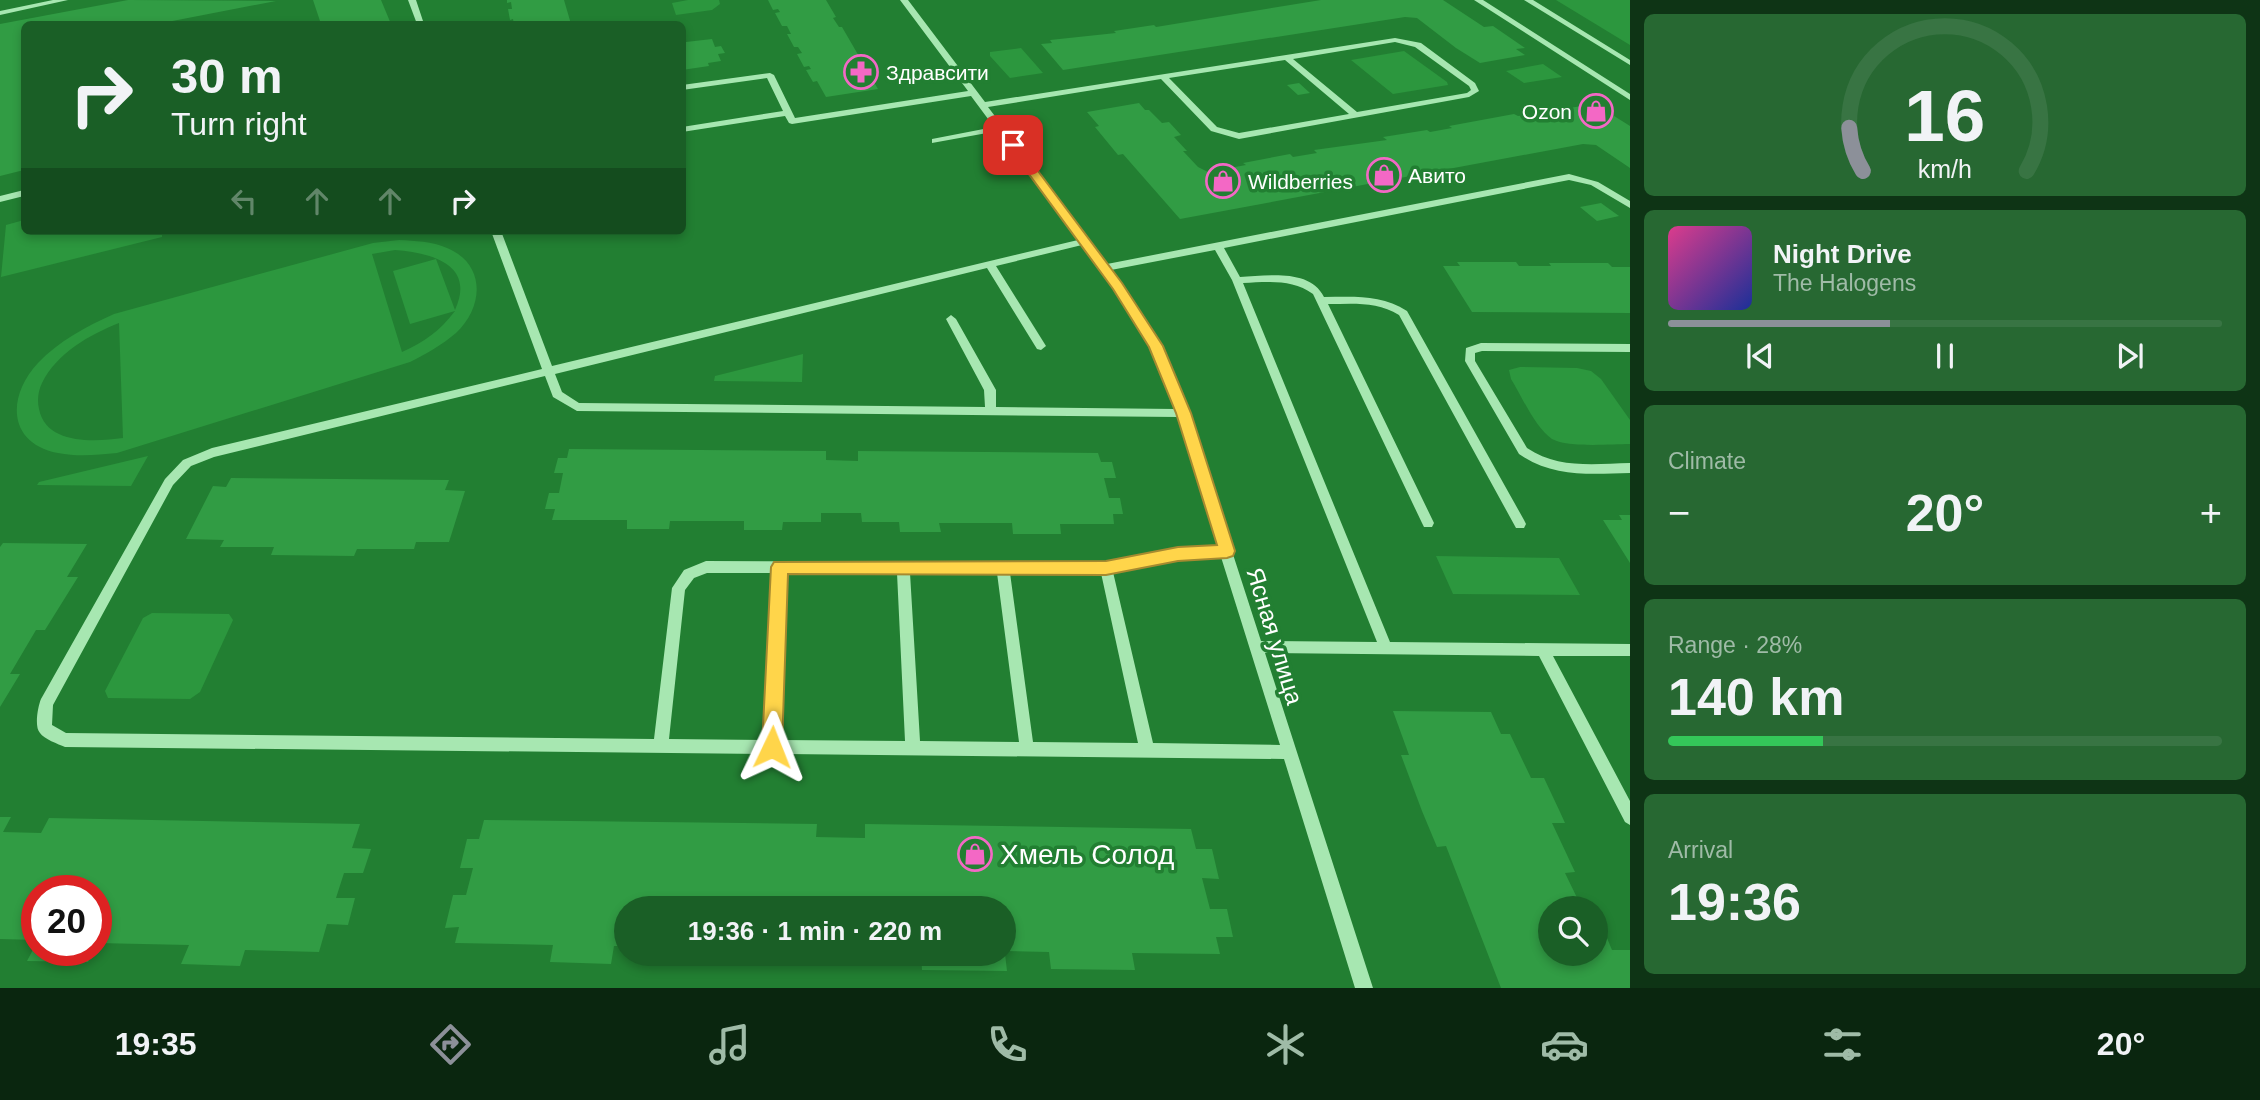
<!DOCTYPE html>
<html lang="en">
<head>
<meta charset="utf-8">
<style>
	:root { --surface:#1a5f26; --page:#276832; --text:#f1f3f6; --muted:#9fbba7; --line:#387443; --accent:#8c9099 }
	body { margin:0; font-family:Helvetica,sans-serif; background:var(--page); color:var(--text); height:100vh; display:flex; flex-direction:column; font-size:26px; white-space:nowrap }
	* { box-sizing:border-box; margin:0 }
	p { font-size:23px; color:var(--muted) }
	.icon { flex:none; width:38px; height:38px; fill:none; stroke:currentColor; stroke-width:2; stroke-linecap:round; stroke-linejoin:round }
	.map { position:relative; flex:1; overflow:hidden }
	.details { display:flex; flex-direction:column; gap:14px; padding:14px; background:#0e3415; width:630px }
	.details>* { flex:none }
	.hud { position:absolute; left:21px; top:21px; width:665px; height:214px; border-radius:10px; box-shadow:0 4px 10px #0003; background:#1a5f26; color:var(--text); overflow:hidden }
	.tools { position:absolute; left:1538px; top:896px; display:grid; gap:14px }
	.tools a { display:grid; place-items:center; width:70px; height:70px; border-radius:50%; background:var(--surface); box-shadow:0 4px 10px #0003; font-size:35px }
	.speed { position:absolute; left:21px; top:875px; display:flex; gap:14px; font-size:35px; font-weight:700; text-align:center }
	.speed>* { display:grid; place-content:center; width:91px; height:91px; border-radius:50%; background:var(--surface); box-shadow:0 4px 10px #0003; line-height:1 }
	.speed .limit { border:10px solid #d22; background:#fff; color:#111 }
	.pin { position:absolute; display:grid; place-items:center; width:60px; height:60px; color:#fff; margin:-30px; border-radius:14px; box-shadow:0 4px 10px #0006 }
	.me { position:absolute; width:77px; margin:-38px; rotate:2deg; stroke-linejoin:round; filter:drop-shadow(0 0 5px #0008) }
	.turn { display:flex; align-items:center; gap:24px; height:147px; padding:0 35px; font-size:32px }
	.turn .icon { width:91px; height:91px; stroke-width:2.5 }
	.turn b { display:block; font-size:49px; line-height:60px }
	.lanes { display:flex; align-items:center; height:66px; padding:0 35px; background:#0003; justify-content:center; gap:35px; direction:ltr }
	.lanes .off { opacity:.35 }
	.big { font-size:52px; font-weight:700; line-height:1.1 }
	.details .card { flex:1; display:flex; flex-direction:column; justify-content:center; gap:10px; min-width:0; padding:0 24px; border-radius:10px; background:var(--page) }
	.details .dial { align-items:center; gap:0 }
	.dial svg { height:182px; overflow:visible; fill:none; stroke:var(--line); stroke-width:7; stroke-linecap:round; text-anchor:middle }
	.dial text { fill:var(--text); stroke:none }
	.song { display:flex; align-items:center; gap:21px }
	.cover { width:84px; height:84px; border-radius:10px; background:linear-gradient(135deg,hsl(330 70% 55%),hsl(230 70% 35%)) }
	.played { height:7px; border-radius:4px; background:linear-gradient(90deg,var(--accent) 40%,var(--line) 40%) }
	.keys { display:flex; justify-content:space-around; direction:ltr }
	.heat { display:flex; justify-content:space-between; align-items:center; font-size:38px; direction:ltr }
	.charge { height:10px; border-radius:5px; background:linear-gradient(90deg,#34c759 28%,var(--line) 0) }
	.trip { position:absolute; left:614px; top:896px; width:402px; height:70px; border-radius:35px; background:var(--surface); box-shadow:0 4px 10px #0003; font-weight:700; line-height:70px; text-align:center }
	.menu { display:flex; height:112px; justify-content:space-around; align-items:center; background:#0a260f; color:var(--muted) }
	.menu .icon { width:49px; height:49px }
	.menu .selected { color:var(--accent) }
	.menu b { font-size:32px; color:var(--text) }
	main { display:flex; flex:1; min-height:0 }
	.map>svg:first-child { display:block }
	.green { fill:#2c973e; fill-rule:evenodd }
	.building { fill:#319c44 }
	.lines { fill:none; stroke-linecap:round; stroke-linejoin:round }
	.minor { fill:#a7e7b1; fill-rule:evenodd }
	.route { fill:#ffd54a; stroke:#a68a30; stroke-width:2 }
	.labels { text-anchor:middle; dominant-baseline:central; stroke-width:7; stroke-linejoin:round; paint-order:stroke }
	.far-poi-label { font-size:21px; fill:#fff; stroke:#227f32; text-anchor:start }
	.street-label { font-size:24px; fill:#fff; stroke:#227f32 }
	.near-poi-label { font-size:28px; fill:#fff; stroke:#227f32; text-anchor:start }
</style>
</head>
<body>
<main>
<div class="map">
<svg width="1630" height="988" viewBox="0 0 1630 988">
	<rect width="100%" height="100%" fill="#227f32"/>
	<!-- green -->
	<path class="green" d="M688,0H719L720,4L712,10L676,15L672,3Z
		M1556,0H1630V45Z
		M1021,48L1043,73L1010,78L990,56V52Z
		M1404,51L1447,82L1448,85L1393,94L1351,60Z
		M1543,64L1562,77L1524,83L1506,71Z
		M24,220V231H162V237L1,277L6,225Z
		M399,240C415,241 432,241 447,248C486,264 484,307 456,333C442,345 426,354 410,362L117,453C97,455 78,457 58,453C7,443 7,396 38,363C59,341 85,327 114,314L373,243ZM395,250C431,253 476,264 455,310L436,259L393,271L410,324L455,311C440,331 424,342 402,352L372,254ZM119,323L123,438C95,442 46,445 39,409C37,401 38,391 42,383C57,353 89,335 119,323Z
		M803,354L802,382L714,381L715,376Z
		M1520,367L1577,368L1591,371L1601,379L1630,420V444C1611,444 1568,448 1552,439C1536,429 1521,395 1511,379L1509,370Z
		M148,456L131,486L37,485L39,482Z
		M1436,556L1559,558L1580,595L1453,594Z
		M152,613L229,614L233,620L200,692L190,699L108,698L105,691L143,618Z"/>
	<!-- building -->
	<path class="building" d="M128,0L276,1L157,24H24V170L0,176V24Z
		M313,0H381L391,24H321Z
		M507,0H564L571,24H514L513,19L510,20L508,9H512L511,2L507,3Z
		M768,0H826L836,17L833,18L839,27H842L878,89L826,97L817,81L813,82L806,70L811,69L809,66L804,67L797,54L802,53L798,47H794L787,34H791L787,26H782L775,13L780,12L778,9L773,10Z
		M1321,0H1443L1484,27L1493,26L1525,48L1516,49L1525,55L1480,63L1456,48L1417,18L1405,17L1063,70L1041,44L1052,43L1050,40L1116,33L1114,31L1154,25L1156,27Z
		M685,39L686,42L712,39L715,47L721,46L725,53L718,54L721,61L708,63L709,66L682,70V40Z
		M1299,83L1310,93L1298,95L1287,85Z
		M1139,103L1145,110H1149L1162,123L1169,122L1181,135L1174,137L1187,151H1183L1198,167L1208,172L1246,165L1243,163L1290,154L1293,157L1317,153L1314,150L1387,140L1383,137L1427,130L1430,132L1452,128L1449,126L1514,114L1518,116L1595,104L1630,126V168L1596,145L1583,144L1180,219L1123,154L1118,155L1095,127L1099,126L1087,112Z
		M1601,203L1619,216L1597,221L1580,207Z
		M1457,262H1516L1519,266H1551L1549,263H1608L1612,267H1630V313L1472,312L1443,266H1460Z
		M569,449L826,451V460L858,461V451L1098,453L1101,462H1112L1116,478H1104L1109,498H1120L1123,514H1113L1114,524H1060L1061,534H1013L1012,523H939L941,532H900L899,522H862L861,513H821V522H783L782,530H744V521H670L669,529H627V520H552L555,509H545L549,493H559L563,473H554L558,458H567Z
		M231,478L449,480L445,490L465,491L449,542H416L414,549H357L354,556L271,555L274,547H220L224,540L186,539L213,486L226,487Z
		M1619,515H1630V563L1603,520H1622Z
		M3,543L87,544L67,577H78L45,630H36L10,674H20L0,707V547Z
		M1393,711L1491,712L1501,734H1510L1531,778H1544L1560,812L1565,823H1552L1575,872L1565,873L1582,908H1550V954H1596V930L1607,938L1612,950H1630V988H1501L1446,846L1437,847L1422,811L1401,755H1409Z
		M0,817H11L3,832L41,833L49,818L360,824L352,848L371,849L363,873H344L336,898H355L348,925L327,924L319,952L245,950L240,966L181,964L189,945L96,943V891H37V940L0,939Z
		M484,820L817,824L816,837L865,838V824L1191,829L1196,849H1212L1219,879L1202,878L1210,909H1227L1233,937H1216L1220,954L1132,953L1135,970L1051,969L1049,952L1004,951V908H626V946H614L611,964L550,962L553,945L455,943L459,927L445,928L453,895H466L473,868H460L467,839H479Z
		M37,942V950H93L88,962L27,961Z
		M710,954H768V965H710Z
		M921,954H1005L1007,971L922,970Z"/>
	<g class="lines">
		<!-- minor -->
		<path class="minor" d="M53,0H68L0,15V11Z
			M408,0H416L424,24H417Z
			M900,0H908L985,102L1395,38L1421,43L1475,83L1479,91L1469,97L1239,139L1211,131L1161,79L988,107L1107,264L1569,174L1598,182L1630,201V208L1591,185L1569,180L1224,248L1240,277C1266,276 1310,268 1324,297C1353,297 1381,294 1407,311L1524,520L1526,524L1524,528H1516L1399,315C1377,301 1353,304 1328,304L1434,523L1432,527H1424L1422,523L1313,294C1292,279 1268,282 1243,283L1390,642L1630,644V656H1553L1630,801V825L1625,822L1539,656L1265,653L1373,988H1355L1284,759L65,747C58,744 44,739 40,733C34,727 38,706 41,699L165,479L183,460L212,448L542,369L491,231H501L552,366L1078,240L998,131L932,143V139L994,127L971,96L792,124L789,123L785,116L682,132V127L783,111L767,78L682,90V85L770,73L774,75L795,118L968,91ZM1395,42L1415,47L1469,86L1471,90L1467,93L1357,112L1293,59ZM1285,60L1349,114L1239,133L1217,127L1169,78ZM1082,245C1122,298 1155,344 1175,409L996,407V390L956,319L951,315L946,319L984,390L985,407L579,403L562,392L555,374L987,268L1037,349L1041,350L1046,346L996,266ZM1215,250L1232,280L1377,642L1261,641L1188,415L1190,413L1187,410C1170,358 1144,313 1111,270ZM545,376L553,397L577,411L1178,417L1218,546L1178,549L1106,562L706,561L684,570L672,588L654,739L66,733L52,725L53,705L173,485L191,466L214,457ZM1221,557L1280,745L1153,743L1113,572L1178,559ZM707,573H773L765,740L669,739L685,590L694,578ZM786,573H897L905,741L780,740ZM910,573H997L1019,742L920,741ZM1010,573H1101L1138,743L1033,742Z
			M1474,0H1483L1630,94V100Z
			M1524,0H1533L1630,60V65Z
			M24,190V196L0,202V196Z
			M1481,343L1630,344V352L1482,351L1475,353V361L1527,448C1558,469 1594,464 1630,463V473C1591,474 1553,478 1519,454L1465,361L1466,348Z"/>
	</g>
	<!-- route -->
	<path class="route" d="M1009,143H1017L1122,283L1163,346L1191,413L1235,551L1233,556L1227,558L1178,561L1106,575L788,574L782,747L779,754L772,757L765,754L762,747L771,567L774,562L1106,561L1178,547L1217,545L1176,413L1149,347L1113,289L1009,147Z"/>
	<!-- icons -->
	<defs>
		<g id="pharmacy-ring" transform="scale(1.75)"><circle r="9.5" fill="#227f32" stroke="#f368c5" stroke-width="1.5"/><path d="M-2-6h4v4h4v4h-4v4h-4v-4h-4v-4h4Z" fill="#f368c5"/></g>
		<g id="shop-ring" transform="scale(1.75)"><circle r="9.5" fill="#227f32" stroke="#f368c5" stroke-width="1.5"/><path d="M-5-2.5h2.3a2.7 3.5 0 0 1 5.4 0H5L5.5 6h-11ZM-1.5-2.5h3a1.5 2.3 0 0 0-3 0Z" fill="#f368c5"/></g>
	</defs>
	<g fill-rule="evenodd">
		<use href="#pharmacy-ring" x="861" y="72"/>
		<use href="#shop-ring" x="1596" y="111"/>
		<use href="#shop-ring" x="1384" y="175"/>
		<use href="#shop-ring" x="1223" y="181"/>
		<use href="#shop-ring" x="975" y="854"/>
	</g>
	<g class="labels">
		<!-- far-poi labels -->
		<g class="far-poi-label">
			<text x="886" y="72">Здравсити</text>
			<text x="1572" y="111" text-anchor="end">Ozon</text>
			<text x="1408" y="175">Авито</text>
			<text x="1248" y="181">Wildberries</text>
		</g>
		<!-- street labels -->
		<g class="street-label">
			<text transform="translate(1275 636) rotate(73)">Ясная улица</text>
		</g>
		<!-- near-poi labels -->
		<g class="near-poi-label">
			<text x="1000" y="854">Хмель Солод</text>
		</g>
	</g>
</svg>
<div class="tools">
<a><svg class="icon" aria-label="search" viewBox="0 0 24 24"><circle cx="10" cy="10" r="6"/><path d="M15 15l6 6"/></svg></a>
</div>
<div class="speed"><div class="limit">20</div></div>
<div class="pin" style="left:1013px;top:145px;background:#d93025"><svg class="icon" aria-label="arrive" viewBox="0 0 24 24"><path d="M6 21V4h12l-3 4 3 4H6"/></svg></div>
<svg class="me" style="left:772px;top:747px" viewBox="-20 -20 40 40"><path d="M0-17L14 15 0 8-14 15z" fill="#ffd54a" stroke="#fff" stroke-width="4"/></svg>
<div class="trip">19:36 · 1 min · 220 m</div>
<div class="hud">
<div class="turn"><svg class="icon" aria-label="right" viewBox="0 0 24 24"><path d="M7 20v-9h11M14 6l5 5-5 5"/></svg><div><b>30 m</b>Turn right</div></div>
<div class="lanes"><svg class="icon off" aria-label="left" viewBox="0 0 24 24"><path d="M17 20v-9H6M10 6l-5 5 5 5"/></svg><svg class="icon off" aria-label="ahead" viewBox="0 0 24 24"><path d="M12 20V5M6 11l6-6 6 6"/></svg><svg class="icon off" aria-label="ahead" viewBox="0 0 24 24"><path d="M12 20V5M6 11l6-6 6 6"/></svg><svg class="icon" aria-label="right" viewBox="0 0 24 24"><path d="M7 20v-9h11M14 6l5 5-5 5"/></svg></div>
</div>
</div>
<section class="details">
<div class="card dial"><svg viewBox="0 0 100 80">
<path d="M14 69A42 42 0 1 1 86 69"/>
<path d="M14 69A42 42 0 0 1 8 50" stroke="#8c9099"/>
<text x="50" y="56" font-size="32" font-weight="700">16</text>
<text x="50" y="72" font-size="11">km/h</text>
</svg></div>
<div class="card">
<div class="song"><i class="cover"></i><div><b>Night Drive</b><p>The Halogens</p></div></div>
<div class="played"></div>
<div class="keys"><svg class="icon" aria-label="previous" viewBox="0 0 24 24"><path d="M18 5L8 12l10 7zM5 5v14"/></svg><svg class="icon" aria-label="pause" viewBox="0 0 24 24"><path d="M8 5v14M16 5v14"/></svg><svg class="icon" aria-label="next" viewBox="0 0 24 24"><path d="M6 5l10 7-10 7zM19 5v14"/></svg></div>
</div>
<div class="card"><p>Climate</p>
<div class="heat"><a>−</a><b class="big">20°</b><a>+</a></div>
</div>
<div class="card"><p>Range · 28%</p><b class="big">140 km</b><div class="charge"></div></div>
<div class="card"><p>Arrival</p><b class="big">19:36</b></div>
</section>
</main>
<nav class="menu">
<b>19:35</b>
<svg class="icon selected" aria-label="directions" viewBox="0 0 24 24"><path d="M12 3l9 9-9 9-9-9zM9 14v-3h6M13 9l2 2-2 2"/></svg>
<svg class="icon" aria-label="music" viewBox="0 0 24 24"><path d="M9 18V5l10-2v13"/><circle cx="6" cy="18" r="3"/><circle cx="16" cy="16" r="3"/></svg>
<svg class="icon" aria-label="phone" viewBox="0 0 24 24"><path d="M5 4h4l2 5-3 2q2 4 5 5l2-3 5 2v4C11 20 4 13 5 4z"/></svg>
<svg class="icon" aria-label="climate" viewBox="0 0 24 24"><path d="M12 3v18M4 7l16 10M4 17L20 7"/></svg>
<svg class="icon" aria-label="car" viewBox="0 0 24 24"><path d="M5 17H2v-5l4-1 3-4h7l3 4 3 1v5h-3M9 17h6M6 11h13"/><circle cx="7" cy="17" r="2"/><circle cx="17" cy="17" r="2"/></svg>
<svg class="icon" aria-label="filters" viewBox="0 0 24 24"><path d="M4 7h16M4 17h16"/><circle cx="9" cy="7" r="2"/><circle cx="15" cy="17" r="2"/></svg>
<b>20°</b>
</nav>
</body>
</html>
